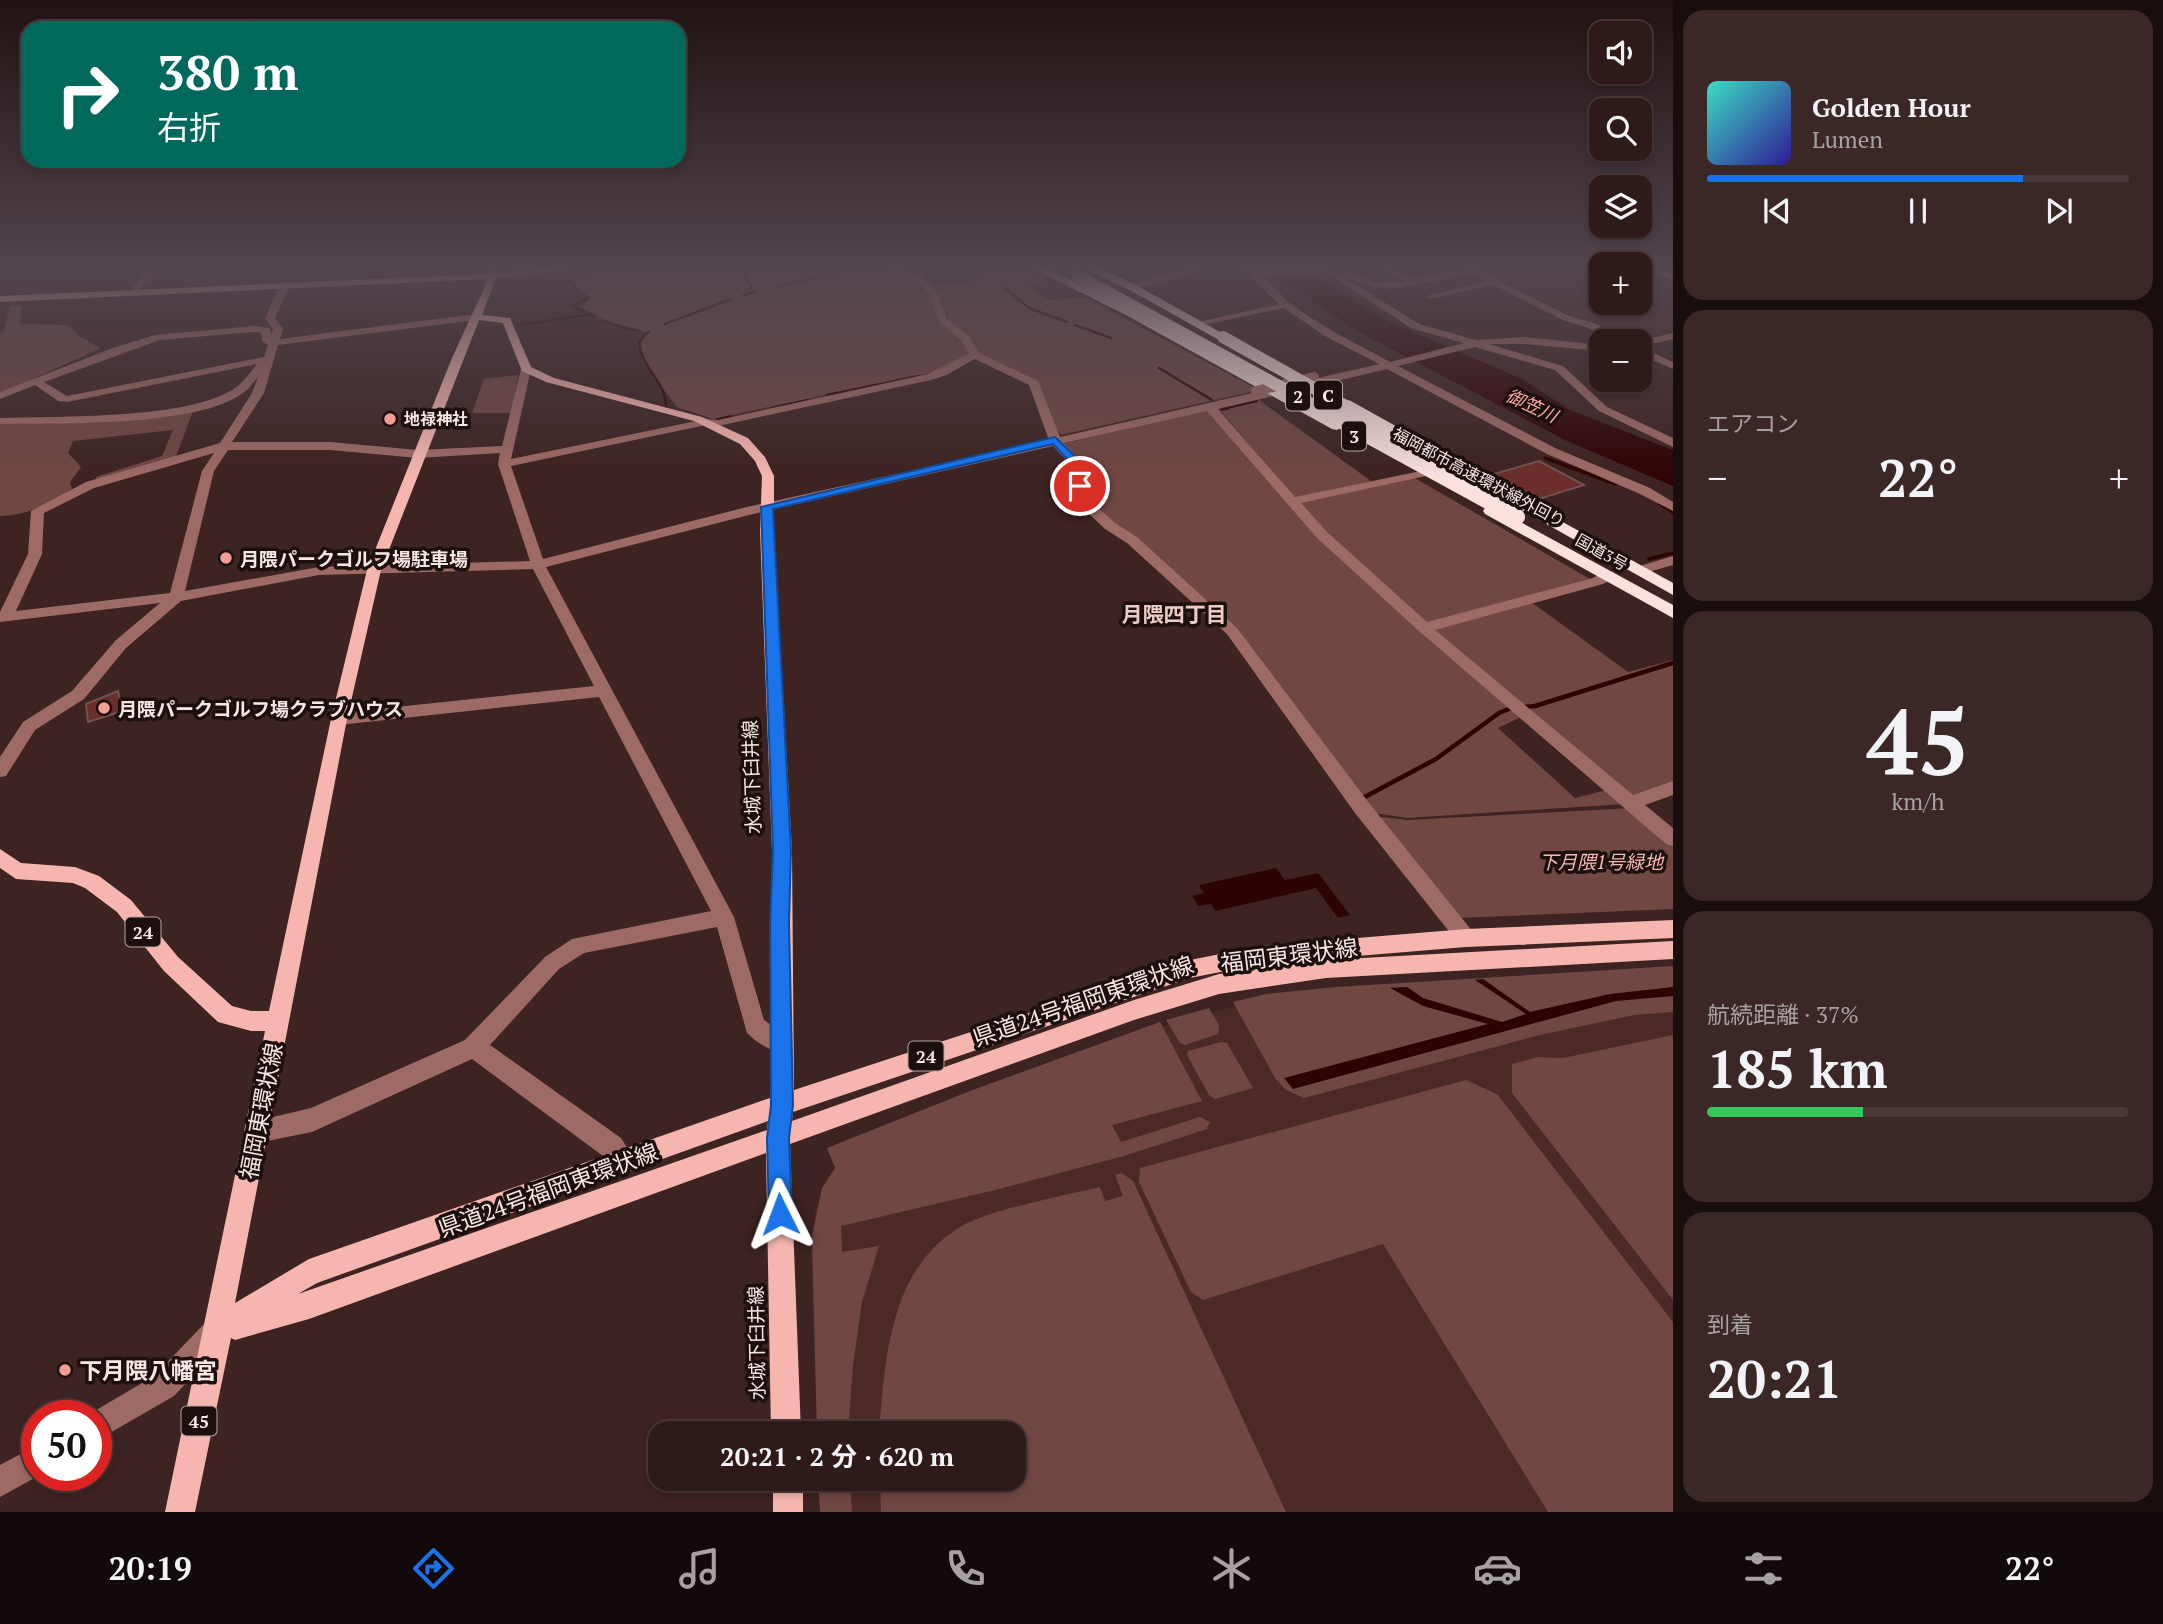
<!DOCTYPE html>
<html lang="ja">
<head>
<meta charset="utf-8">
<style>
	:root { --surface:#2e1a19; --page:#3a2726; --text:#f1f3f6; --muted:#a7a1a2; --line:#493838; --accent:#1a73e8 }
	body { margin:0; font-family:"PT Serif","Noto Sans JP",serif; background:var(--page); color:var(--text); height:100vh; display:flex; flex-direction:column; font-size:26px; white-space:nowrap }
	* { box-sizing:border-box; margin:0 }
	p { font-size:23px; color:var(--muted) }
	.icon { flex:none; width:38px; height:38px; fill:none; stroke:currentColor; stroke-width:2; stroke-linecap:round; stroke-linejoin:round }
	.map { position:relative; flex:1; overflow:hidden }
	.side { display:flex; flex-direction:column; gap:10px; padding:10px; background:#190e0e; width:490px }
	.side>* { flex:none }
	.guide { position:absolute; left:21px; top:21px; width:665px; height:147px; border-radius:21px; box-shadow:0 4px 10px #0003,0 0 0 2px var(--line); background:#00695c; color:#fff; overflow:hidden }
	.controls { position:absolute; left:1589px; top:21px; display:grid; gap:14px }
	.controls a { display:grid; place-items:center; width:63px; height:63px; border-radius:14px; background:var(--surface); box-shadow:0 4px 10px #0003,0 0 0 2px var(--line); font-size:35px }
	.speed { position:absolute; left:21px; top:1400px; display:flex; gap:14px; font-size:35px; font-weight:700; text-align:center }
	.speed>* { display:grid; place-content:center; width:91px; height:91px; border-radius:50%; background:var(--surface); box-shadow:0 4px 10px #0003,0 0 0 2px var(--line); line-height:1 }
	.speed .limit { border:10px solid #d22; background:#fff; color:#111 }
	.pin { position:absolute; display:grid; place-items:center; width:60px; height:60px; color:#fff; margin:-30px; border:4px solid #fff; border-radius:50%; box-shadow:0 2px 7px #0007 }
	.me { position:absolute; width:77px; margin:-38px; rotate:357deg; stroke-linejoin:round; filter:drop-shadow(0 0 5px #0008) }
	.turn { display:flex; align-items:center; gap:24px; height:147px; padding:0 21px; font-size:32px }
	.turn .icon { width:91px; height:91px; stroke-width:2.5 }
	.turn b { display:block; font-size:49px; line-height:60px }
	.big { font-size:52px; font-weight:700; line-height:1.1 }
	.side .card { flex:1; display:flex; flex-direction:column; justify-content:center; gap:10px; min-width:0; padding:0 24px; border-radius:21px; background:var(--page) }
	.side .dial { align-items:center; gap:0 }
	.dial b { font-size:91px; line-height:1 }
	.song { display:flex; align-items:center; gap:21px }
	.cover { width:84px; height:84px; border-radius:10px; background:linear-gradient(135deg,hsl(170 70% 55%),hsl(250 70% 35%)) }
	.played { height:7px; border-radius:4px; background:linear-gradient(90deg,var(--accent) 75%,var(--line) 75%) }
	.keys { display:flex; justify-content:space-around; direction:ltr }
	.heat { display:flex; justify-content:space-between; align-items:center; font-size:38px; direction:ltr }
	.charge { height:10px; border-radius:5px; background:linear-gradient(90deg,#34c759 37%,var(--line) 0) }
	.trip { position:absolute; left:648px; top:1421px; width:378px; height:70px; border-radius:21px; background:var(--surface); box-shadow:0 4px 10px #0003,0 0 0 2px var(--line); font-weight:700; line-height:70px; text-align:center }
	.dock { display:flex; height:112px; justify-content:space-around; align-items:center; background:#120a0a; color:var(--muted) }
	.dock .icon { width:49px; height:49px }
	.dock .selected { color:var(--accent) }
	.dock b { font-size:32px; color:var(--text) }
	main { display:flex; flex:1; min-height:0 }
	.map>svg:first-child { display:block }
	.built { fill:#4b2926 }
	.green { fill:#704743 }
	.water { fill:#2e0304 }
	.lines { fill:none; stroke-linecap:round; stroke-linejoin:round }
	.stream-far2 { stroke:#2e0304; stroke-width:2.5 }
	.stream-far1 { stroke:#2e0304; stroke-width:3.5 }
	.stream { stroke:#2e0304; stroke-width:4.5 }
	.building { fill:#6c2e2b; stroke:#70534f; stroke-width:2 }
	.minor { fill:#9e6a65; fill-rule:evenodd }
	.major { fill:#f6b6af; fill-rule:evenodd }
	.highway { fill:#fbe1de; fill-rule:evenodd }
	.minor-bridge { stroke:#9e6a65; stroke-width:10 }
	.highway-bridge-far1 { stroke:#fbe1de; stroke-width:12 }
	.highway-bridge { stroke:#fbe1de; stroke-width:16 }
	.route { fill:#1a73e8; stroke:#114b97; stroke-width:2 }
	.poi-dot { fill:#f59c94; stroke:#1c100f; stroke-width:2.5 }
	.labels { text-anchor:middle; dominant-baseline:central; stroke-width:7; stroke-linejoin:round; paint-order:stroke }
	.far-poi-label { font-size:16px; font-weight:bold; fill:#f8e6e4; stroke:#1c100f; text-anchor:start }
	.far-street-label { font-size:16px; fill:#f8e6e4; stroke:#1c100f }
	.shield { fill:#1c100f; stroke:#b6a6a4; stroke-width:2 }
	.shield-label { font-size:18px; font-weight:bold; fill:#f8e6e4 }
	.far-water-label { font-size:18px; font-style:italic; fill:#fcaca4; stroke:#1c100f }
	.poi-label { font-size:19px; font-weight:bold; fill:#f8e6e4; stroke:#1c100f; text-anchor:start }
	.street-label { font-size:19px; fill:#f8e6e4; stroke:#1c100f }
	.park-label { font-size:19px; font-style:italic; fill:#f5b8b2; stroke:#1c100f }
	.neighbourhood-label { font-size:21px; font-weight:bold; fill:#efcbc7; stroke:#1c100f }
	.near-street-label { font-size:23px; fill:#f8e6e4; stroke:#1c100f }
	.near-poi-label { font-size:23px; font-weight:bold; fill:#f8e6e4; stroke:#1c100f; text-anchor:start }
</style>
</head>
<body>
<main>
<div class="map">
<svg width="1673" height="1512" viewBox="0 0 1673 1512">
	<rect width="100%" height="100%" fill="#3d2321"/>
	<!-- built -->
	<path class="built" d="M1521,266H1601V303H1640V269L1673,281V331L1632,341L1480,273Z
		M1673,968V1512H820L818,1479H1013V1433H817L811,1255L815,1212L828,1177L889,1128L906,1118L1147,1031L1290,991Z"/>
	<!-- green -->
	<path class="green" d="M648,266H885L919,280L932,297L939,316L965,339L973,355L939,371L713,419L677,407L643,362L641,341L647,333L608,321L579,306L592,298L580,291L571,276Z
		M965,266H1016L1051,280L1027,284L1049,300L1086,298L1259,390L1061,435L1048,418L1038,382L979,354L973,341L949,321L943,305L929,285L982,281Z
		M22,305L20,324L67,325L82,338L101,348L0,394V333L4,331L10,306Z
		M518,375L512,413H472L484,379Z
		M1259,400L1371,481L1300,498L1293,496L1220,410Z
		M1207,410L1318,537L1521,717L1498,728L1575,798L1607,790L1625,804L1407,818L1368,812L1251,650L1094,509L1061,444Z
		M193,411L175,459L95,482L96,477L162,456L173,430L73,441L68,453L81,467L70,482L72,489C49,505 27,515 0,516V421Z
		M1413,477L1590,579L1429,623L1424,622L1325,534L1301,505L1302,501Z
		M1531,602L1628,672L1673,660V782L1633,796L1436,633L1435,629Z
		M1632,808L1673,844V909L1457,918L1377,822L1382,817L1408,820Z
		M1673,966V1012L1634,1015L1540,1035L1304,1098L1286,1090L1275,1078L1233,1002L1266,994L1336,987Z
		M1209,1008L1219,1025L1218,1034L1185,1045L1180,1043L1166,1020Z
		M1160,1022L1202,1101L1112,1125L1121,1142L1200,1117L1210,1122L1207,1129L1124,1156L991,1191L841,1226L842,1252L879,1246L862,1302L853,1365L848,1433H817L812,1236L822,1188L835,1168L827,1148L970,1091Z
		M1673,1035V1300L1512,1093V1064L1538,1057L1563,1058Z
		M1221,1042L1227,1043L1253,1088L1215,1099L1209,1095L1187,1055L1188,1051Z
		M1466,1080L1497,1094L1673,1322V1512H1548L1383,1244L1203,1300L1191,1292L1139,1182L1140,1168Z
		M1122,1173L1133,1181L1286,1512H881L880,1479H1013V1433H879C885,1359 889,1270 960,1227C990,1209 1064,1196 1100,1187L1105,1201L1123,1196L1115,1175Z
		M818,1479H850L852,1512H820Z"/>
	<!-- water -->
	<path class="water" d="M1269,266H1302L1381,318L1522,379L1570,410L1673,450V486L1567,441L1355,330L1283,282Z
		M1276,868L1285,880L1318,873L1350,915L1338,918L1316,888L1216,911L1211,904L1198,906L1192,896L1204,893L1199,885Z
		M1483,979L1530,1012L1610,994L1673,987V996L1616,1001L1293,1089L1284,1078L1488,1024L1423,1006L1390,988L1407,987L1423,998L1502,1022L1526,1014L1475,980Z"/>
	<g class="lines">
		<!-- stream-far2 -->
		<path class="stream-far2" d="M740,266L754,293
			M567,276L577,291L589,298L572,306L595,317
			M777,287L854,267
			M1004,287L1029,308L1067,322
			M742,296L755,292
			M602,321L638,331
			M665,324L731,299
			M518,325L587,315
			M1075,325L1111,338
			M648,332L639,342C641,368 666,381 666,407
			M1159,368L1212,400
			M944,376L972,361
			M827,395L919,376
			M773,408L808,400
			M1222,409L1257,401"/>
		<!-- stream-far1 -->
		<path class="stream-far1" d="M1222,409L1228,408
			M718,420L730,417
			M1545,458L1616,484
			M1659,503L1673,512
			M1649,559L1673,553"/>
		<!-- stream -->
		<path class="stream" d="M1523,707L1535,706L1673,663
			M1361,799L1436,759L1499,713L1514,707"/>
	</g>
	<!-- building -->
	<path class="building" d="M1539,461L1584,485L1539,499L1494,474Z
		M118,691L122,711L88,722L86,704Z"/>
	<g class="lines">
		<!-- minor -->
		<path class="minor" d="M151,266H160L139,290H133V286Z
			M884,266H896L923,277L938,294L947,319L970,337L979,353L1038,381L1060,437L1379,364L1325,336L1284,308L1198,326V322L1279,304L1248,274L1220,267L1132,290L1127,287C1148,274 1230,259 1253,269C1267,276 1279,295 1292,305C1323,327 1356,344 1390,362L1464,343L1411,328L1316,266H1326L1419,324L1476,340L1524,337L1601,345V351L1524,344H1489L1563,366L1607,407L1673,438V447L1599,411L1555,370L1475,347L1398,366L1555,448L1650,488L1673,502V511L1640,494L1547,454L1387,369L1218,409L1295,497L1426,470V476L1301,503L1327,532L1427,622L1593,578L1604,572H1614V578L1603,584L1435,630L1633,795L1673,781V795L1645,805L1673,828V846L1666,844L1419,631L1317,538L1207,411L1064,443L1081,462L1088,493L1097,507L1115,523L1137,537L1237,628L1369,803L1473,932L1476,938L1473,944L1466,947L1459,944L1355,813L1227,634L1127,543L1105,529L1087,512L1076,493L1069,463L1053,446L749,515L546,567L734,917L764,1020L789,1037L792,1044L789,1051L781,1054C768,1049 757,1043 747,1033L717,927L584,953L559,969L490,1045L621,1138L635,1160L632,1169L623,1172L614,1169L603,1156L472,1059L312,1132L257,1143L248,1139L245,1131L248,1123L311,1108L465,1040L545,957L572,939L711,911L599,697L339,725L331,719L339,713L594,686L533,569L319,575L181,601L126,648L84,699L35,730L6,776L0,777V757L23,722L72,691L116,640L160,603L0,622V612L28,554L31,511L86,482L220,443L252,393L258,377C253,382 249,389 243,393C198,427 59,423 0,424V418C58,416 188,420 235,388C243,383 250,372 257,364L67,402L58,401L35,385L0,399V392L113,348L155,335L254,326L270,328L271,334L273,329L265,318L280,285L285,282L290,285L275,318L283,329L280,339L476,314L481,317L476,320L278,345L264,393L232,442H330L418,450L502,446L521,369L526,366L531,369L511,459L706,419L718,420L928,374L969,354L962,341L940,322L929,295L917,281ZM254,332L261,333L262,341L268,345L264,357L67,396L44,382L160,340ZM975,359L1029,385L1049,440L747,507L543,559L511,466L706,425L718,426L931,380L947,375ZM228,450H330L418,458L500,453L498,464L530,561L319,567L185,591L214,471ZM214,453L202,471L170,593L16,611L42,554L44,513L94,488Z
			M1373,266H1385L1415,279L1485,266H1504L1481,272L1569,316L1594,323L1628,341H1615L1586,327L1563,320L1493,285L1431,299L1426,296L1486,281L1471,274L1392,289L1372,287L1344,276L1349,273L1376,282L1405,281Z
			M1673,333V339L1640,347L1673,362V369L1640,354L1639,341Z
			M1673,556V565L1638,575L1631,571L1633,568Z
			M215,1319L225,1323L229,1333L225,1343L174,1396L96,1441V1416H86L154,1376L205,1323Z
			M37,1445V1475H40L0,1497V1465Z"/>
		<!-- major -->
		<path class="major" d="M485,266H493L495,273L573,266H608L496,278L482,315L510,318L531,367L554,378L702,417L748,438L765,457L774,476V530L792,851L794,1090L1190,960L1261,946L1466,929L1673,920V938L1466,947L1261,964L1190,978L793,1112L792,1121L1134,1000L1219,974L1326,960L1673,941V959L1326,978L1219,994L1134,1020L790,1144L801,1433H771L766,1153L309,1319L235,1340L231,1338L195,1512H165L265,1031H251L218,1022L164,971L117,912L85,888L73,883L16,879L0,868V849L21,863L75,867L99,876L131,900L178,957L232,1006L251,1011H269L331,719L367,570L452,358L487,282V279L0,302V296L486,274ZM479,320L503,323L522,371L546,382L694,421L740,444L755,461L762,476L760,530L772,851L770,1098L309,1259L235,1303L347,719L381,570ZM768,1121L767,1130L298,1294L317,1283Z
			M1640,266H1652L1673,274V280Z
			M773,1479H803V1512H773Z"/>
		<!-- highway -->
		<path class="highway" d="M1028,266H1042L1134,311L1344,426L1337,430L1332,429L1126,315Z
			M1080,266H1094L1136,285L1247,347L1245,350H1237L1128,289Z
			M1391,427L1673,583V595L1386,434V428Z
			M1491,506L1673,605V618L1485,514L1483,511L1485,508Z"/>
		<!-- minor-bridge -->
		<path class="minor-bridge" d="M1252,272L1319,268
			M1256,391L1314,377"/>
		<!-- highway-bridge-far1 -->
		<path class="highway-bridge-far1" d="M1078,276L1321,409
			M1223,337L1351,409"/>
		<!-- highway-bridge -->
		<path class="highway-bridge" d="M1318,408L1517,517
			M1347,408L1408,442"/>
	</g>
	<!-- sky -->
	<linearGradient id="sky" x2="0" y2="1"><stop stop-color="#221312"/><stop offset="0.56" stop-color="#51454e"/><stop offset="1" stop-color="#51454e" stop-opacity="0"/></linearGradient>
	<rect width="1673" height="478" fill="url(#sky)"/>
	<!-- route -->
	<path class="route" d="M1055,437L1081,462L1084,488H1076L1070,462L1053,444L773,509L791,850L789,923L793,1105L789,1138L792,1214L789,1223L780,1226L772,1223L769,1214L767,1138L771,1105L770,923L773,850L761,507Z"/>
	<!-- markers -->
	<g class="poi-dot">
		<circle cx="390" cy="419" r="7"/>
		<circle cx="226" cy="558" r="7"/>
		<circle cx="104" cy="708" r="7"/>
		<circle cx="65" cy="1370" r="7"/>
	</g>
	<g class="labels">
		<!-- far-poi labels -->
		<g class="far-poi-label">
			<text x="404" y="419">地禄神社</text>
		</g>
		<!-- far-street labels -->
		<g class="far-street-label">
			<text transform="translate(1479 477) rotate(28)">福岡都市高速環状線外回り</text>
			<text transform="translate(1602 552) rotate(29)">国道3号</text>
		</g>
		<!-- shield labels -->
		<g class="shield">
			<rect x="1314" y="380.5" width="28" height="29" rx="5"/>
			<rect x="1286" y="381.5" width="24" height="29" rx="5"/>
			<rect x="1342" y="421.5" width="24" height="29" rx="5"/>
			<rect x="125.5" y="917.5" width="35" height="29" rx="5"/>
			<rect x="908.5" y="1041.5" width="35" height="29" rx="5"/>
			<rect x="181.5" y="1406.5" width="35" height="29" rx="5"/>
		</g>
		<g class="shield-label">
			<text x="1328" y="395">C</text>
			<text x="1298" y="396">2</text>
			<text x="1354" y="436">3</text>
			<text x="143" y="932">24</text>
			<text x="926" y="1056">24</text>
			<text x="199" y="1421">45</text>
		</g>
		<!-- far-water labels -->
		<g class="far-water-label">
			<text transform="translate(1532 405) rotate(25)">御笠川</text>
		</g>
		<!-- poi labels -->
		<g class="poi-label">
			<text x="240" y="558">月隈パークゴルフ場駐車場</text>
			<text x="118" y="708">月隈パークゴルフ場クラブハウス</text>
		</g>
		<!-- street labels -->
		<g class="street-label">
			<text transform="translate(751 777) rotate(-92)">水城下臼井線</text>
			<text transform="translate(756 1343) rotate(-91)">水城下臼井線</text>
		</g>
		<!-- park labels -->
		<g class="park-label">
			<text x="1601" y="861">下月隈1号緑地</text>
		</g>
		<!-- neighbourhood labels -->
		<g class="neighbourhood-label">
			<text x="1174" y="614">月隈四丁目</text>
		</g>
		<!-- near-street labels -->
		<g class="near-street-label">
			<text transform="translate(1289 955) rotate(-7)">福岡東環状線</text>
			<text transform="translate(1083 1001) rotate(-19)">県道24号福岡東環状線</text>
			<text transform="translate(261 1111) rotate(-79)">福岡東環状線</text>
			<text transform="translate(548 1190) rotate(-20)">県道24号福岡東環状線</text>
		</g>
		<!-- near-poi labels -->
		<g class="near-poi-label">
			<text x="79" y="1370">下月隈八幡宮</text>
		</g>
	</g>
</svg>
<div class="controls">
<a><svg class="icon" aria-label="sound" viewBox="0 0 24 24"><path d="M4 9h4l5-4v14l-5-4H4zM17 9q2 3 0 6"/></svg></a>
<a><svg class="icon" aria-label="search" viewBox="0 0 24 24"><circle cx="10" cy="10" r="6"/><path d="M15 15l6 6"/></svg></a>
<a><svg class="icon" aria-label="layers" viewBox="0 0 24 24"><path d="M12 4l9 5-9 5-9-5zM3 14l9 5 9-5"/></svg></a>
<a>+</a>
<a>−</a>
</div>
<div class="speed"><div class="limit">50</div></div>
<div class="pin" style="left:1080px;top:486px;background:#d93025"><svg class="icon" aria-label="arrive" viewBox="0 0 24 24"><path d="M6 21V4h12l-3 4 3 4H6"/></svg></div>
<svg class="me" style="left:780px;top:1214px" viewBox="-20 -20 40 40"><path d="M0-17L14 15 0 8-14 15z" fill="#1a73e8" stroke="#fff" stroke-width="4"/></svg>
<div class="trip">20:21 · 2 分 · 620 m</div>
<div class="guide">
<div class="turn"><svg class="icon" aria-label="right" viewBox="0 0 24 24"><path d="M7 20v-9h11M14 6l5 5-5 5"/></svg><div><b>380 m</b>右折</div></div>
</div>
</div>
<section class="side">
<div class="card">
<div class="song"><i class="cover"></i><div><b>Golden Hour</b><p>Lumen</p></div></div>
<div class="played"></div>
<div class="keys"><svg class="icon" aria-label="previous" viewBox="0 0 24 24"><path d="M18 5L8 12l10 7zM5 5v14"/></svg><svg class="icon" aria-label="pause" viewBox="0 0 24 24"><path d="M8 5v14M16 5v14"/></svg><svg class="icon" aria-label="next" viewBox="0 0 24 24"><path d="M6 5l10 7-10 7zM19 5v14"/></svg></div>
</div>
<div class="card"><p>エアコン</p>
<div class="heat"><a>−</a><b class="big">22°</b><a>+</a></div>
</div>
<div class="card dial"><b>45</b><p>km/h</p></div>
<div class="card"><p>航続距離 · 37%</p><b class="big">185 km</b><div class="charge"></div></div>
<div class="card"><p>到着</p><b class="big">20:21</b></div>
</section>
</main>
<nav class="dock">
<b>20:19</b>
<svg class="icon selected" aria-label="directions" viewBox="0 0 24 24"><path d="M12 3l9 9-9 9-9-9zM9 14v-3h6M13 9l2 2-2 2"/></svg>
<svg class="icon" aria-label="music" viewBox="0 0 24 24"><path d="M9 18V5l10-2v13"/><circle cx="6" cy="18" r="3"/><circle cx="16" cy="16" r="3"/></svg>
<svg class="icon" aria-label="phone" viewBox="0 0 24 24"><path d="M5 4h4l2 5-3 2q2 4 5 5l2-3 5 2v4C11 20 4 13 5 4z"/></svg>
<svg class="icon" aria-label="climate" viewBox="0 0 24 24"><path d="M12 3v18M4 7l16 10M4 17L20 7"/></svg>
<svg class="icon" aria-label="car" viewBox="0 0 24 24"><path d="M5 17H2v-5l4-1 3-4h7l3 4 3 1v5h-3M9 17h6M6 11h13"/><circle cx="7" cy="17" r="2"/><circle cx="17" cy="17" r="2"/></svg>
<svg class="icon" aria-label="filters" viewBox="0 0 24 24"><path d="M4 7h16M4 17h16"/><circle cx="9" cy="7" r="2"/><circle cx="15" cy="17" r="2"/></svg>
<b>22°</b>
</nav>
</body>
</html>
